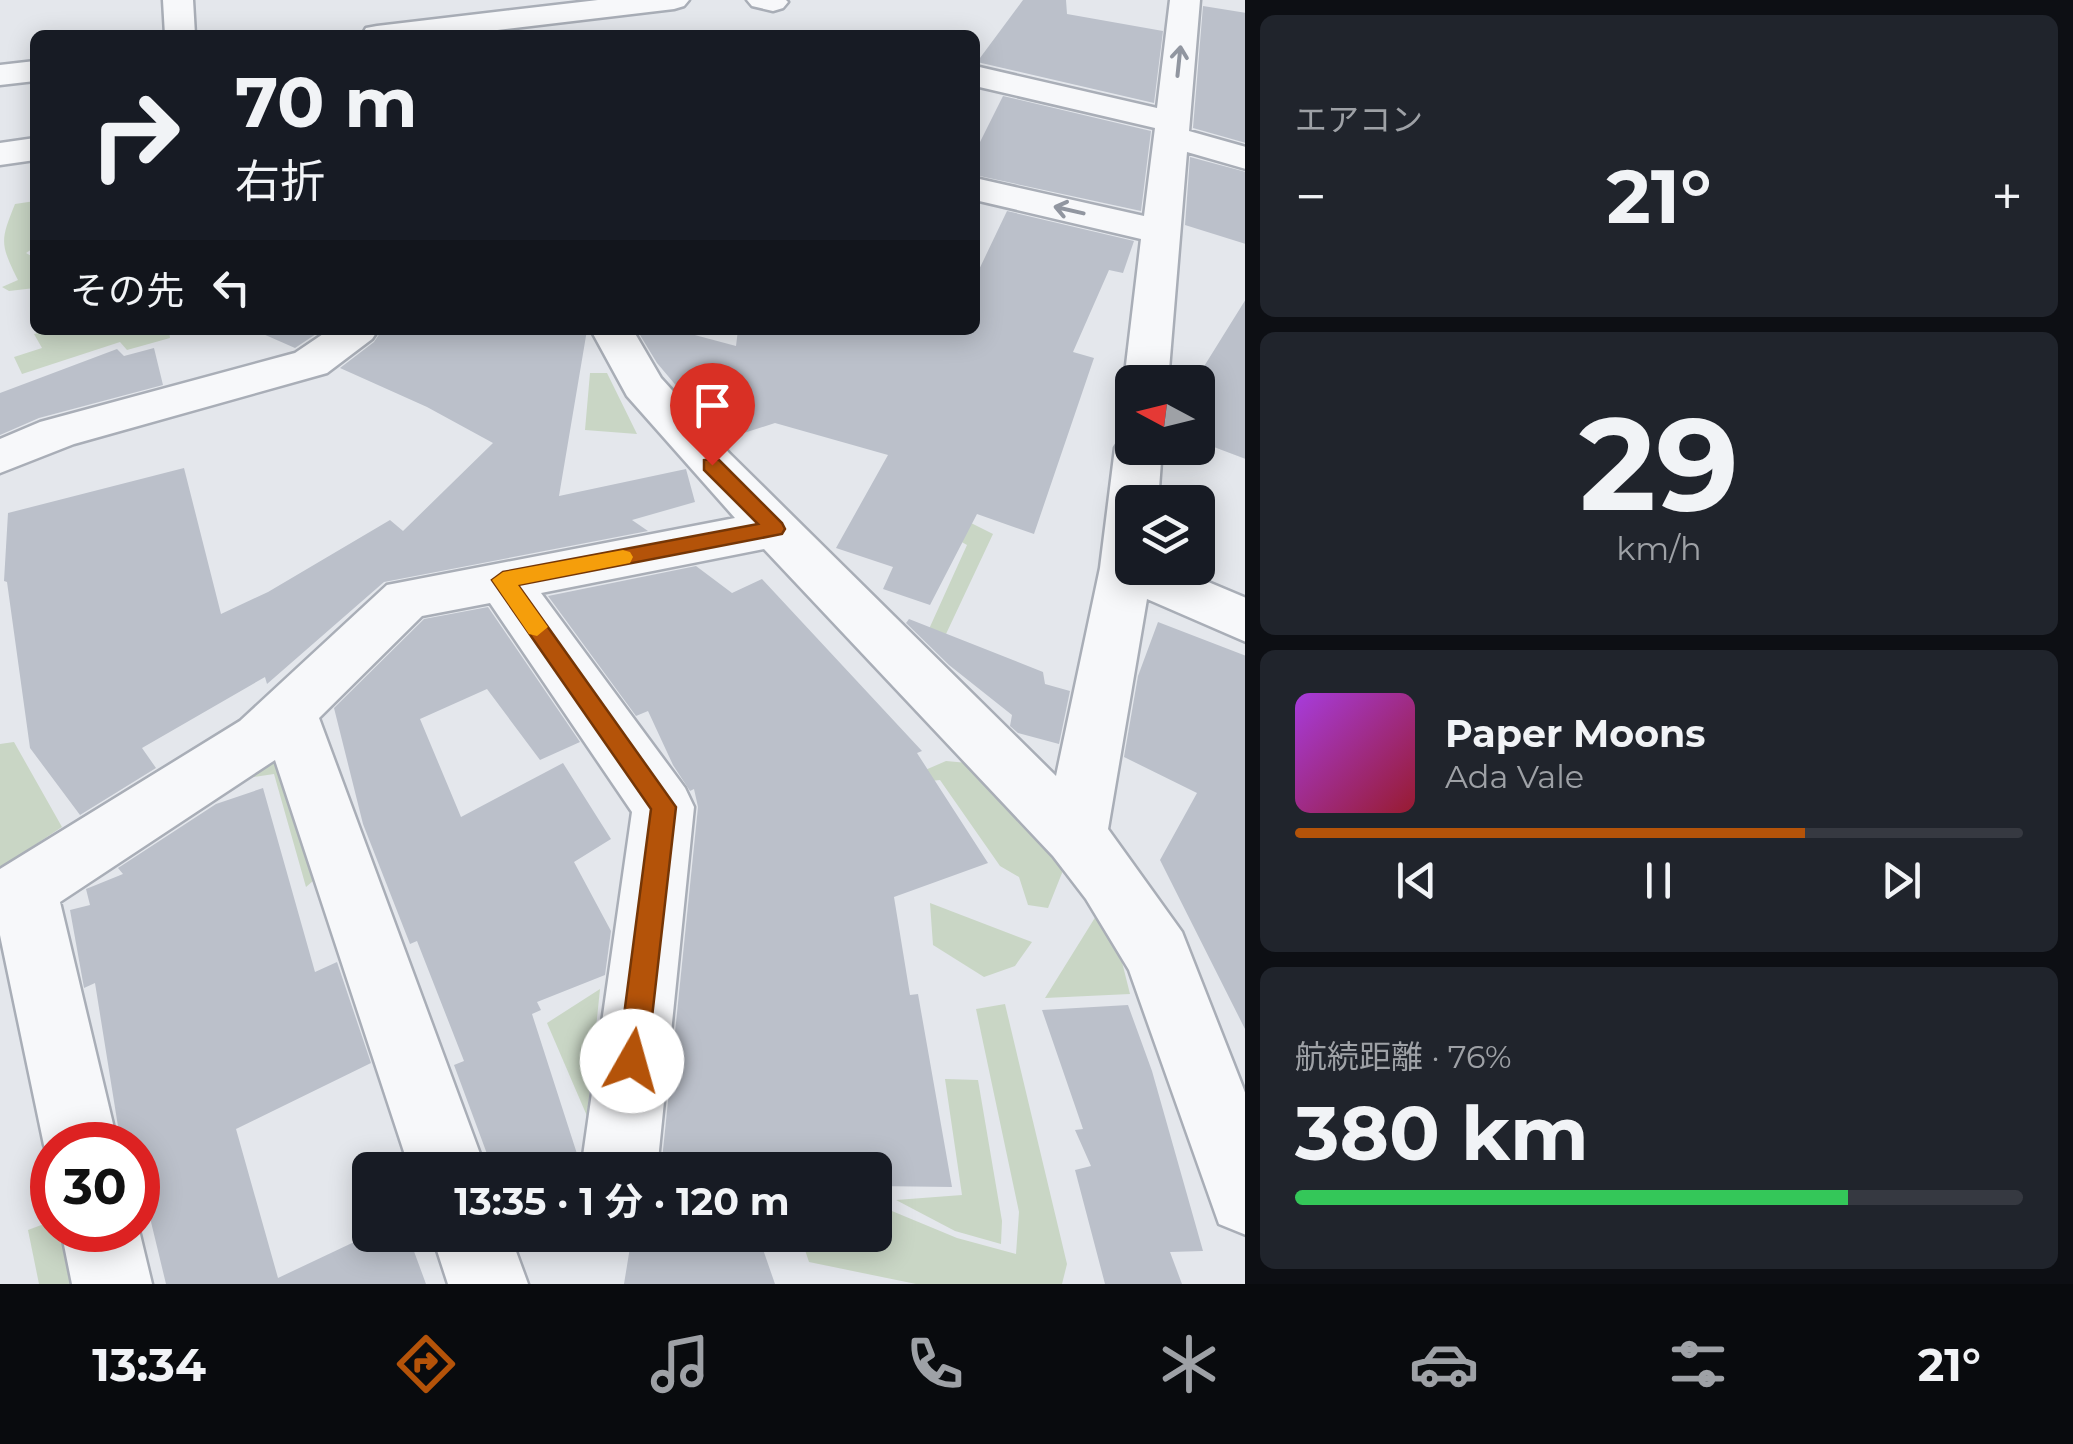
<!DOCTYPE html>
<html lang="ja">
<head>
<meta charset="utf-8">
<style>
	:root { --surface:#171b24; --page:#20242c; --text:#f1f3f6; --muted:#9ea1a6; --line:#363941; --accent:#b45309 }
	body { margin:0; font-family:Montserrat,"Noto Sans JP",sans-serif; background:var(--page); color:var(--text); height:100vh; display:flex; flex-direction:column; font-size:38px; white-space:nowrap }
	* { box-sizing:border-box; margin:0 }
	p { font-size:32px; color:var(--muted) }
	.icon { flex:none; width:55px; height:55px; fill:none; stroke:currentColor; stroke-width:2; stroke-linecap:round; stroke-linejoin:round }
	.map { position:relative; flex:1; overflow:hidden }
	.panel { display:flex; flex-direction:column; gap:15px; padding:15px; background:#0d0f14; width:828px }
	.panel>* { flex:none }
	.top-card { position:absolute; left:30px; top:30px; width:950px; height:305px; border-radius:15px; box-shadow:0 5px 25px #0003; background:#171b24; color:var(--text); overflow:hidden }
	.needle { width:65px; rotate:277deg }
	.controls { position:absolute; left:1115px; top:365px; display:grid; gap:20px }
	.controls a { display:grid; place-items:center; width:100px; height:100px; border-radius:15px; background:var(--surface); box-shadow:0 5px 25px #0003; font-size:50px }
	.speed { position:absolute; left:30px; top:1122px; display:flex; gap:20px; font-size:50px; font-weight:700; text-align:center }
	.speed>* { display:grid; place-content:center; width:130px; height:130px; border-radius:50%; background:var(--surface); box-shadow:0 5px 25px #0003; line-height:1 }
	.speed .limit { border:15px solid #d22; background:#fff; color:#111 }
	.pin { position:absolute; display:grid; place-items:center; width:85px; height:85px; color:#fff; margin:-102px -42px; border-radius:50% 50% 50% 0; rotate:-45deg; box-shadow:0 0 10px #0007 }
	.pin .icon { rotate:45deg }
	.me { position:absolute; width:110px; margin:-55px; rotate:7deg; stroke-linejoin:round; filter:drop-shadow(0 0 8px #0008) }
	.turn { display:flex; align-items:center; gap:35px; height:210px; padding:0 40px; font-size:45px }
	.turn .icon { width:130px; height:130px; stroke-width:2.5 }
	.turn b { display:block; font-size:70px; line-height:85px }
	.then { display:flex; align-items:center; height:95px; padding:0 40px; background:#0003; gap:20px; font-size:38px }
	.big { font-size:75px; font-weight:700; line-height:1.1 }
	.panel .tile { flex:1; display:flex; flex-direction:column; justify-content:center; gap:15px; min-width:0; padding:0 35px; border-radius:15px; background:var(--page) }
	.panel .dial { align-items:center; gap:0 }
	.dial b { font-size:130px; line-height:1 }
	.song { display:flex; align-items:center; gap:30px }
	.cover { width:120px; height:120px; border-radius:15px; background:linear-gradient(135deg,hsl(280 70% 55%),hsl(350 70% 35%)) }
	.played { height:10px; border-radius:5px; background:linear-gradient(90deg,var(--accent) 70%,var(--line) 70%) }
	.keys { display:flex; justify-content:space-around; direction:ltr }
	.heat { display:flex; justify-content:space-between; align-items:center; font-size:55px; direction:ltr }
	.charge { height:15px; border-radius:8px; background:linear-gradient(90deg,#34c759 76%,var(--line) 0) }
	.trip { position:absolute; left:352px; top:1152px; width:540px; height:100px; border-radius:15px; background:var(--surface); box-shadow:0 5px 25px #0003; font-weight:700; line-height:100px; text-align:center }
	.tabs { display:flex; height:160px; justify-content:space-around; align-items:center; background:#090b0e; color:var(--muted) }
	.tabs .icon { width:70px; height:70px }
	.tabs .selected { color:var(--accent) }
	.tabs b { font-size:45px; color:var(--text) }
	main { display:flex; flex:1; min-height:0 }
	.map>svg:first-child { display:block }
	.green { fill:#c9d6c5 }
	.building { fill:#bbc0ca }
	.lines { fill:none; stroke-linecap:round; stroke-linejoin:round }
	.minor-casing { stroke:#a9aeb7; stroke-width:5 }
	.minor { fill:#f7f8fa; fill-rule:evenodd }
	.oneway { stroke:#9196a0 }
	.route { fill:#b45309; stroke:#753606; stroke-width:2.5 }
	.slow { fill:#f59e0b }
</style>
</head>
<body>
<main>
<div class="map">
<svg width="1246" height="1284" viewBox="0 0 1246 1284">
	<rect width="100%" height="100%" fill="#e4e7ec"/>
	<!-- green -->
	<path class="green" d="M35,201V247L26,253L35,258V288L9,291L2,287L18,280C0,244 0,241 15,204Z
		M50,330H169L170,338L127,350L120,342L22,374L14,357L42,348L34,334Z
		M590,373H607L637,434L585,430Z
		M963,519L993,534L946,634L929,629L967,545L953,537Z
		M14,742L62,827L0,868V744Z
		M290,759L321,874L306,887L274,774L241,779L263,764Z
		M946,761L968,763L1064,868L1048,908L1028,905L1019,877L1000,866L940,780L920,782L916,774Z
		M930,903L1032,942L1015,966L984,977L933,945Z
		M1096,916L1120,954L1130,994L1045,998Z
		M600,989L587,1116L547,1023Z
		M1005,1004L1067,1264L1062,1284H916L809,1262L800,1235H875V1204L957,1238L1016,1254L1019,1212L976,1009Z
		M945,1079L978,1080L1002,1221L1001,1244L955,1231L896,1200L962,1195Z
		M52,1221V1230H66L77,1284H39L28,1230Z"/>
	<!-- building -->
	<path class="building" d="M1023,0H1066L1067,14L1163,31L1154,103L977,62Z
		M1203,6L1246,13V143L1193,128Z
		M1003,96L1151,131L1141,211L975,175V152Z
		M1190,157L1246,172V244L1185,225Z
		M1007,211L1134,241L1123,273L1109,270L1073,352L1094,358L1034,534L977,514L930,605L883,589L893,567L836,548L888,455L775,423L722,440L657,363L637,330H676L736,346L738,330H975V278Z
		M1246,299V459L1198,441V376Z
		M254,330H322L295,348Z
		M382,330H587L559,496L686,469L695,502L632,520L648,531L384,582L267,684L265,677L142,748L156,768L80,815L30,748L7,582L4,581L8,513L184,468L221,614L268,592L390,520L403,531L493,443L427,407L340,368L374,342Z
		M154,348L163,385L39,418L0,435V393L117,349L124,356Z
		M696,566L732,593L762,579L922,751L917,753L988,863L894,897L910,995L918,994L952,1187L875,1186V1170H661L698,807L694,789L690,791L673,765L648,711L636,716L548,596Z
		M488,607L580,742L540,760L487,689L420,719L461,817L563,763L611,839L574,862L611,931L605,975L537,1002L541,1010L532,1014L579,1160L577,1170H493L454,1065L464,1061L417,941L410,944L363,824L334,708L424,619Z
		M909,619L1043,672L1045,684L1070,691L1059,744L1018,733L1010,726L1012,715L949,665L906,623Z
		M1158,622L1246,656V1031L1160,860L1197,793L1124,757L1138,676Z
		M263,788L315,972L337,962L371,1063L236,1129L278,1278L369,1235H408L426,1284H166L138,1168V1145H121L95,983L84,988L70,910L90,905L86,889L123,874L118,868L216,804Z
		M1128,1005L1152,1071L1203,1251L1170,1252L1182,1284H1105L1075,1170L1091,1166L1075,1130L1083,1129L1042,1010Z
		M632,1235H758L775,1284H624Z"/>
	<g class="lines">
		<!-- minor casing -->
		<g class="minor-casing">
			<path id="minor" d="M163,0H193L195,35H165Z
				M598,0H689L684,6L674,9L455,35H362L366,28L377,26Z
				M747,0H786L788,2L783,8L773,11L752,6Z
				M1170,0H1200L1189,131L1246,147V169L1187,152L1168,382H1132V393L1124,382L1141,239L975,200V178L1144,216L1155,128L975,86V66L1157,108Z
				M35,61V81L0,85V65Z
				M35,138V160L0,165V143Z
				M329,330H378L372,339L327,373L74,444L0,473V439L40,422L295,353Z
				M591,330H633L661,378L729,453L1056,776L1100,568L1115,448L1122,437L1132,434V448H1162L1158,502H1132V568H1175L1246,598V642L1147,599L1108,829L1182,932L1246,1095V1235L1219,1224L1129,970L1086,899L1053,856L764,549L541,593L685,788L694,807L657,1170H581L632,812L490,603L422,616L319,718L486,1170H410L275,760L60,902L118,1145H52V1167L44,1145L0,935V869L240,721L387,585L735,518L627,396Z
				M138,1226L152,1284H72L61,1230H138Z
				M432,1235H510L528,1284H448Z"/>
		</g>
		<!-- minor -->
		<use href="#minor" class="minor"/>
	</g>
	<!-- one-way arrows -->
	<defs><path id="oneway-shaft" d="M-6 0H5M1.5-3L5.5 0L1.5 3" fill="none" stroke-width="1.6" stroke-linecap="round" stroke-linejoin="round" transform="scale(2.5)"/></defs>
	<g class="oneway">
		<use href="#oneway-shaft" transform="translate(1179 61) rotate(-84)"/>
		<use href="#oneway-shaft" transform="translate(1069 210) rotate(-167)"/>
	</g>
	<!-- route -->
	<path class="route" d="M712,459L719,460L782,523L785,529L782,534L518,585L676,807L647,1061L643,1071L632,1076L622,1071L618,1061L651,809L492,580L503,572L758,524L704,470V460Z"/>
	<!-- slow -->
	<path class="slow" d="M623,550L630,552L633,557L630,563L518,585L548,627L537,636L529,634L492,580L503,572Z"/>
</svg>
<div class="controls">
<a><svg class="needle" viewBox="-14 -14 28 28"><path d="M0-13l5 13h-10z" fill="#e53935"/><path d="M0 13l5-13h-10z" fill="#9ea1a6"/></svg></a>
<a><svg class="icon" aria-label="layers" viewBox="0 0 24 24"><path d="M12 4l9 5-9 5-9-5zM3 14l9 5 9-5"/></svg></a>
</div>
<div class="speed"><div class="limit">30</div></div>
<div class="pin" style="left:712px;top:465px;background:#d93025"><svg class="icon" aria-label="arrive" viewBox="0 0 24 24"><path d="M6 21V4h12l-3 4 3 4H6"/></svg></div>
<svg class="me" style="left:632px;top:1061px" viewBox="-20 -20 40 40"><circle r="19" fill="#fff"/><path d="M0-13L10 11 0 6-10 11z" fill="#b45309"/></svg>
<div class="trip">13:35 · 1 分 · 120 m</div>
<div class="top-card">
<div class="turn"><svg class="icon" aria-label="right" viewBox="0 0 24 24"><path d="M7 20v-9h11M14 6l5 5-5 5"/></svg><div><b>70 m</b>右折</div></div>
<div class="then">その先<svg class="icon" aria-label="left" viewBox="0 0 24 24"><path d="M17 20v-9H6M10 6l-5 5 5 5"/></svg></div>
</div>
</div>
<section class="panel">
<div class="tile"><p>エアコン</p>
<div class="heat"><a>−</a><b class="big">21°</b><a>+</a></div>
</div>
<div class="tile dial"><b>29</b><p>km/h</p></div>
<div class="tile">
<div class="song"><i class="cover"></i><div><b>Paper Moons</b><p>Ada Vale</p></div></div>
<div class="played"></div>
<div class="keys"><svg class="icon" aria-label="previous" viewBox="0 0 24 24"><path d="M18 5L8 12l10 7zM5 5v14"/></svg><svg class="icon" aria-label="pause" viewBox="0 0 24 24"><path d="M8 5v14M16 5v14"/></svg><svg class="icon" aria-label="next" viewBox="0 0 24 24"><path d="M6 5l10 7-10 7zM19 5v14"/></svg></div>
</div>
<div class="tile"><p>航続距離 · 76%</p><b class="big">380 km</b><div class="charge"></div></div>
</section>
</main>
<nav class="tabs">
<b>13:34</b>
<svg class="icon selected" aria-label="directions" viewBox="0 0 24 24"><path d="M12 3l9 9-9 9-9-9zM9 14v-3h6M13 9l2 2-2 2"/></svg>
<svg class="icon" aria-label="music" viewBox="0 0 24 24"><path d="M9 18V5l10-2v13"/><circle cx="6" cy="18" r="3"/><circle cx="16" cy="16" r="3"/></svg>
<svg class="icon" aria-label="phone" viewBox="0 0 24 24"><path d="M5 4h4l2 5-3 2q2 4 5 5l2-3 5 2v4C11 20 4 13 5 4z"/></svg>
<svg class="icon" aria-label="climate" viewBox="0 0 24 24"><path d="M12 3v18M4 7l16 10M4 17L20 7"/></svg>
<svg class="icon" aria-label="car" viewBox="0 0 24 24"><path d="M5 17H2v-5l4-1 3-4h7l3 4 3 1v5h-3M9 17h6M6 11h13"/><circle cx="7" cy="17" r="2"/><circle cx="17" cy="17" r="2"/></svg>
<svg class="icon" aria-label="filters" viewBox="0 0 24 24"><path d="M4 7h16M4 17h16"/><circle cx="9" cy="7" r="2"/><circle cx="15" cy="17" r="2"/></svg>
<b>21°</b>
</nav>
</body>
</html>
